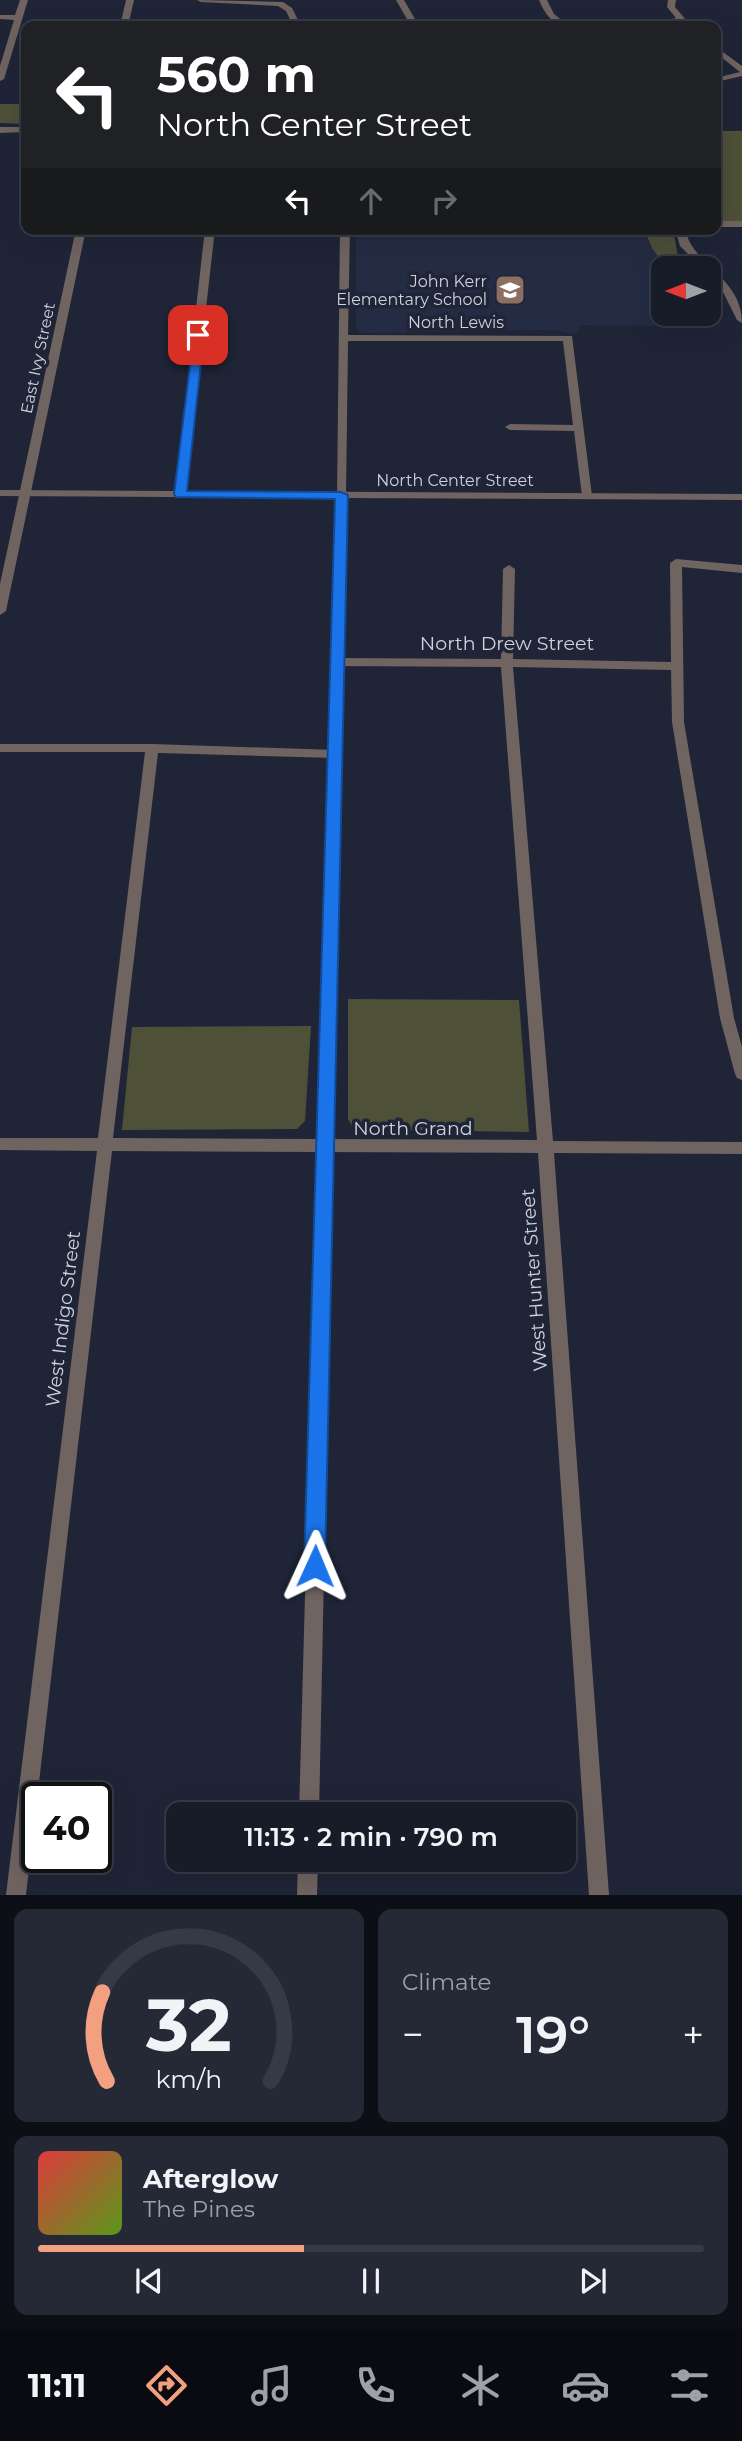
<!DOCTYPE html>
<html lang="en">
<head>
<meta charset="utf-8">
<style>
	:root { --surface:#171c29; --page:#242935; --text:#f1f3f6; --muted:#9ea1a8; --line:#363a46; --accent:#f2a07f }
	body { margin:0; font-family:Montserrat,sans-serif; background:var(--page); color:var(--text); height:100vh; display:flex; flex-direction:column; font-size:26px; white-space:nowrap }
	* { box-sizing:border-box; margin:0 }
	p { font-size:23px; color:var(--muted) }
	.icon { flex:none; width:38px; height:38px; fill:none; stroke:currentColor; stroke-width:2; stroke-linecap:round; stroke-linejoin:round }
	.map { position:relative; height:1895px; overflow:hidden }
	.panel { display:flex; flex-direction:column; gap:14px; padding:14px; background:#0d0f17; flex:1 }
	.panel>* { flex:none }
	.top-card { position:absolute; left:21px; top:21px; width:700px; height:214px; border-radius:14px; box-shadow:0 7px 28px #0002,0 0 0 2px var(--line); background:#202124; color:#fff; overflow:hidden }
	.needle { width:46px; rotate:270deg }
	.buttons { position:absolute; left:651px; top:256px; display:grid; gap:14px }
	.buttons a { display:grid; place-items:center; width:70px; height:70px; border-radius:14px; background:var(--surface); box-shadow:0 7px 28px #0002,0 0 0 2px var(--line); font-size:35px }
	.speed { position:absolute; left:21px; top:1782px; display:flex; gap:14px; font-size:35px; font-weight:700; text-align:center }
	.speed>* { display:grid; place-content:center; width:91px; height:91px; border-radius:50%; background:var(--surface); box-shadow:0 7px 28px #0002,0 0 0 2px var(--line); line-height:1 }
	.speed .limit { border:4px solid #111; border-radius:10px; background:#fff; color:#111 }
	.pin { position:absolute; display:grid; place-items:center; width:60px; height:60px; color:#fff; margin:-30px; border-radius:14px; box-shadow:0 4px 10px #0006 }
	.me { position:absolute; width:77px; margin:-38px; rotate:1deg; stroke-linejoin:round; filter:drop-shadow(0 0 5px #0008) }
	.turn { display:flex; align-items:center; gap:24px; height:147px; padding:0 21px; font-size:32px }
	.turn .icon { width:91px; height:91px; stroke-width:2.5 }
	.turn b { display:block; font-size:49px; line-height:60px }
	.lanes { display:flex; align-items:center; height:66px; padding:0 21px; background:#0003; justify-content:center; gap:35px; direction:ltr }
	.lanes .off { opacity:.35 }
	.big { font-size:52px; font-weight:600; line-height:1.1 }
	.panel .tile { flex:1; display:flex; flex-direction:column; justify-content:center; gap:10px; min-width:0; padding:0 24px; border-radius:14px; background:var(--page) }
	.panel .dial { align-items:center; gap:0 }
	.dial svg { height:182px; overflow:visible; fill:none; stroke:var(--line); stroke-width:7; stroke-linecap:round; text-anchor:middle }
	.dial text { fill:var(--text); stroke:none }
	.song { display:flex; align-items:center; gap:21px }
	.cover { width:84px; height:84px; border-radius:10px; background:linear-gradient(135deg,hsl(0 70% 55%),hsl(90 70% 35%)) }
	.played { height:7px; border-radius:4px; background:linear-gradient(90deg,var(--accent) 40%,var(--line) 40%) }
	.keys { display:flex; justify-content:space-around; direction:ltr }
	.heat { display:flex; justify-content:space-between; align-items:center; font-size:38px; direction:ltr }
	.panel .tiles { flex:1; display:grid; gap:14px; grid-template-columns:1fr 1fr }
	.tile:last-child { grid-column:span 2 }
	.trip { position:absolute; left:166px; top:1802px; width:410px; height:70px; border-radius:14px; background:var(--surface); box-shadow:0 7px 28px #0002,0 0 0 2px var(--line); font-weight:600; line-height:70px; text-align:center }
	.dock { display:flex; height:112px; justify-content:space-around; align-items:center; background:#090b10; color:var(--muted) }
	.dock .icon { width:49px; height:49px }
	.dock .current { color:var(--accent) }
	.dock b { font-size:32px; color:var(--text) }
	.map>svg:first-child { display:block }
	.built { fill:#242c44 }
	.green { fill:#4e5038 }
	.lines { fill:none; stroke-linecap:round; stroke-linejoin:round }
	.minor { fill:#706460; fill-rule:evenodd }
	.tertiary { fill:#706460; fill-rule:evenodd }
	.route { fill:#1a73e8; stroke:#114b97; stroke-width:2 }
	.labels { text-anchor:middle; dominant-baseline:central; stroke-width:7; stroke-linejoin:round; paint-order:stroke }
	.far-poi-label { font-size:16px; fill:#cdd2de; stroke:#1f2537; text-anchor:end }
	.far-street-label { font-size:16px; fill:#cdd2de; stroke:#1f2537 }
	.street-label { font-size:19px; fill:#cdd2de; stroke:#1f2537 }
</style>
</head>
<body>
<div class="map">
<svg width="742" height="1895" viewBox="0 0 742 1895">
	<rect width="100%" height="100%" fill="#1f2537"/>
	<!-- built -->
	<path class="built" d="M356,229H644L652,248L666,268H663V313H688L690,326L579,325V331L573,334L555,330L360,333L356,327Z"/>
	<!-- green -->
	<path class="green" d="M0,104H26V124L0,123Z
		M716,131H742V221H716Z
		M644,229H673L680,268H666L652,248Z
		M348,999L519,1000L529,1132L354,1129L348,1119Z
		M311,1026L305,1121L297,1129L122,1130L132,1027Z"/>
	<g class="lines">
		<!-- minor -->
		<path class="minor" d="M20,0H28L4,79L0,81V66L14,20L0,19V15H15Z
			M126,0H134L128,26H120Z
			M197,0L283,2L292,8L301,26H293L286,11L278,6L201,2Z
			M396,0H404L419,26H411Z
			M539,0H547L554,14L569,26C553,26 545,14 539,0Z
			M668,0H676L675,7L691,26H683L680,22L644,26L676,18L667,7Z
			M716,47L742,66V76L716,82V78L740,72L716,53Z
			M0,127H26V132L0,133Z
			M716,221H742V227H716Z
			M76,229H86L6,611L0,615V584Z
			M205,229H215L185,494L180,497L175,494Z
			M340,229H350L348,335L572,336L592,496L591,498H583L582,496L574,431L510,430L505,427L510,424L573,425L563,341H348L346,495L345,497H337Z
			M675,229H685C692,265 742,277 742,323L737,320L721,288L709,274V268H702L680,246Z
			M676,559L742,565V573L682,567L684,722L734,1018L742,1047V1080L737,1078L735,1074L720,1018L672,722L671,670L513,667L553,1141L742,1142V1154L554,1153L609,1895H589L538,1153L112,1151L26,1895H6L97,1151L0,1150V1138H98L145,752H0V744H152L335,750L341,754L335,758L158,753L113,1138L537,1140L501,667L337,666L331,662L337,658L501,659L503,569L509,565L515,569L513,659L671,662L670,563Z"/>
		<!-- tertiary -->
		<path class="tertiary" d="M0,490L742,494V500L346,498L319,1815H299L335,498L0,496Z
			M298,1860H318L317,1895H297Z"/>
	</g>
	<!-- route -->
	<path class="route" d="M194,333L204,335L187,491L341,492L348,495L325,1566L322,1573L315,1576L307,1573L304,1566L335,499L176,497L174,494Z"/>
	<!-- icons -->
	<defs>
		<g id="school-square" transform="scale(1.575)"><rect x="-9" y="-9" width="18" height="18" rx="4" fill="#8d6e63" stroke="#1f2537"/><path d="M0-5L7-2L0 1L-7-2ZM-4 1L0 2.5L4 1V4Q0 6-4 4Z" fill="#fff"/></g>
	</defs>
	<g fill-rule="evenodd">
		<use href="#school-square" x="510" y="290"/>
	</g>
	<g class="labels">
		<!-- far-poi labels -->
		<g class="far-poi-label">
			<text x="487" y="281">John Kerr<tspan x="487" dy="18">Elementary School</tspan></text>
		</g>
		<!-- far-street labels -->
		<g class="far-street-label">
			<text x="456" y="322">North Lewis</text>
			<text transform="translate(38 358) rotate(-78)">East Ivy Street</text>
			<text x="455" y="480">North Center Street</text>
		</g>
		<!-- street labels -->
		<g class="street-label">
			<text x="507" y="643">North Drew Street</text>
			<text x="413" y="1128">North Grand</text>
			<text transform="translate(534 1280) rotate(-94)">West Hunter Street</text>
			<text transform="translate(63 1319) rotate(-83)">West Indigo Street</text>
		</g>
	</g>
</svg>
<div class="buttons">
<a><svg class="needle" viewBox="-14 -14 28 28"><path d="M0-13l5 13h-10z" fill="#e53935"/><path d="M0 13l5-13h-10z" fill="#9ea1a8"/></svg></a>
</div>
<div class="speed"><div class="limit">40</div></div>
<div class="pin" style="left:198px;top:335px;background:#d93025"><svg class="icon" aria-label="arrive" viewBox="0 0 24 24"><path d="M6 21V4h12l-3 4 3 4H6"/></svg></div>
<svg class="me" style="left:315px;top:1566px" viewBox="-20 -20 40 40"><path d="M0-17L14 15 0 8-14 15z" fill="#1a73e8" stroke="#fff" stroke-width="4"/></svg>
<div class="trip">11:13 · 2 min · 790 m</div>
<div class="top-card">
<div class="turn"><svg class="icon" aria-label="left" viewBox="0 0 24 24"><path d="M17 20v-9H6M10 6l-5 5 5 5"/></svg><div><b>560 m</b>North Center Street</div></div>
<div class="lanes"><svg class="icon" aria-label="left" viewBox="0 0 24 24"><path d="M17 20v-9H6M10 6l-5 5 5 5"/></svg><svg class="icon off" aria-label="ahead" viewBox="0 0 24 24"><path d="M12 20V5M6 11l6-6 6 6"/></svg><svg class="icon off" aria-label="right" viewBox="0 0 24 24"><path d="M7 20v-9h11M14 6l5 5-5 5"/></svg></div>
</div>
</div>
<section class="panel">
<div class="tiles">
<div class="tile dial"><svg viewBox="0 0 100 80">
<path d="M14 69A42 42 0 1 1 86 69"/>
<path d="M14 69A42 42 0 0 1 12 30" stroke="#f2a07f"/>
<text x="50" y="56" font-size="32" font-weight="700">32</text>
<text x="50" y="72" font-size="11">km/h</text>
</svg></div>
<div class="tile"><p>Climate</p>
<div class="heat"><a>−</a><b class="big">19°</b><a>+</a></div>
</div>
<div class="tile">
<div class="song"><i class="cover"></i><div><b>Afterglow</b><p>The Pines</p></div></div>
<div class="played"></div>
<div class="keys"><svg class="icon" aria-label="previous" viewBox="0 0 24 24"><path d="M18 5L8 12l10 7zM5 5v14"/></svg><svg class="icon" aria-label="pause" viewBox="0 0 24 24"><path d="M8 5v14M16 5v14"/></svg><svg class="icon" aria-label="next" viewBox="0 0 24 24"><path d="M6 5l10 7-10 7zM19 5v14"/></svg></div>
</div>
</div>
</section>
<nav class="dock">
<b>11:11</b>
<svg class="icon current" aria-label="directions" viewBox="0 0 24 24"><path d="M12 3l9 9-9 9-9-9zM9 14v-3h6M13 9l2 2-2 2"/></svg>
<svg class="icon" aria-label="music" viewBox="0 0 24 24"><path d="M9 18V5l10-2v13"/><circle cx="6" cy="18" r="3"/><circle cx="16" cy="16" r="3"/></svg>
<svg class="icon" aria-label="phone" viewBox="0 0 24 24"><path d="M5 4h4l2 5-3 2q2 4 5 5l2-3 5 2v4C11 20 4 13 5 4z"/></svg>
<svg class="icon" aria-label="climate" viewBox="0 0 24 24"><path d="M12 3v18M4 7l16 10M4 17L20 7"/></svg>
<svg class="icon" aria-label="car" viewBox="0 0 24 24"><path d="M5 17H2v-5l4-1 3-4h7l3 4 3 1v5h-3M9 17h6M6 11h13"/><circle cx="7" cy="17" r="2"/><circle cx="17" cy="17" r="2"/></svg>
<svg class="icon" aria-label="filters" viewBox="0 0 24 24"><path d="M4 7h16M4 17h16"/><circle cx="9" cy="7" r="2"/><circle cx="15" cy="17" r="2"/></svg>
</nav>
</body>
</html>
